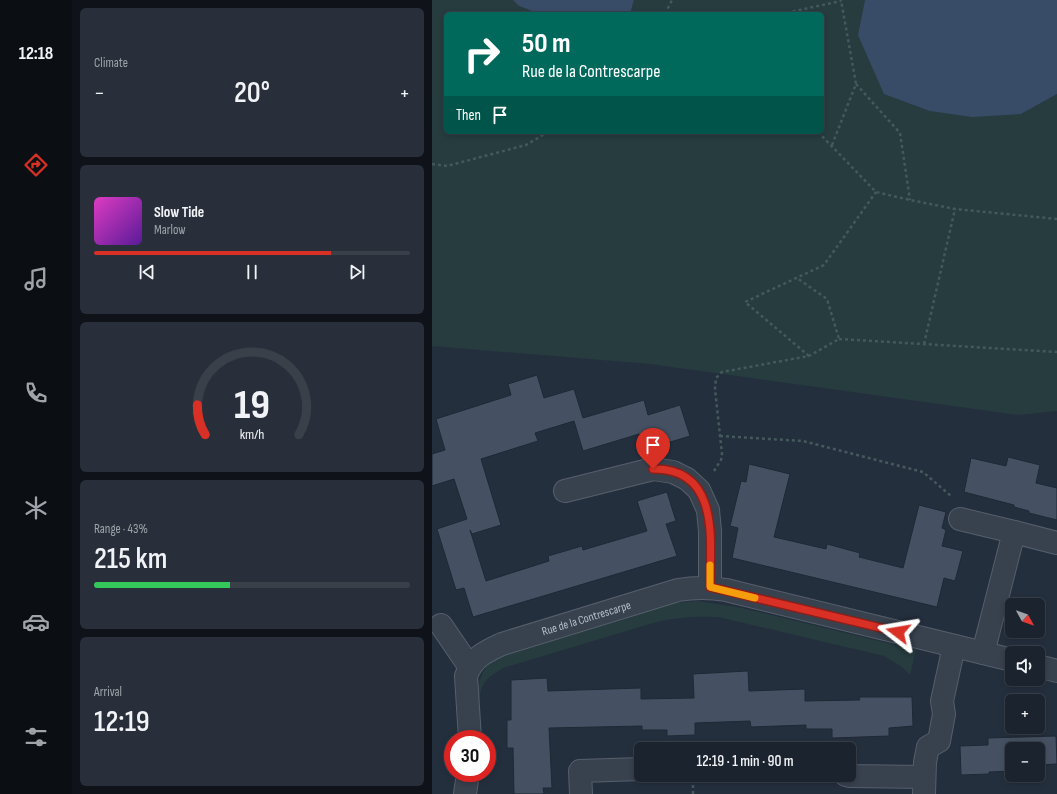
<!DOCTYPE html>
<html lang="en">
<head>
<meta charset="utf-8">
<style>
	:root { --surface:#1b232e; --page:#282f3a; --text:#f1f3f6; --muted:#a0a4aa; --line:#39404a; --accent:#d93025 }
	body { margin:0; font-family:"Sofia Sans Condensed",sans-serif; background:var(--page); color:var(--text); height:100vh; display:flex; flex-direction:column; font-size:15px; white-space:nowrap }
	* { box-sizing:border-box; margin:0 }
	p { font-size:13px; color:var(--muted) }
	.icon { flex:none; width:22px; height:22px; fill:none; stroke:currentColor; stroke-width:2; stroke-linecap:round; stroke-linejoin:round }
	.map { position:relative; flex:1; overflow:hidden }
	.sheet { display:flex; flex-direction:column; gap:8px; padding:8px; background:#0f1319; width:360px }
	.sheet>* { flex:none }
	.banner { position:absolute; left:12px; top:12px; width:380px; height:122px; border-radius:6px; box-shadow:0 2px 6px #0003,0 0 0 1px var(--line); background:#00695c; color:#fff; overflow:hidden }
	.needle { width:26px; rotate:130deg }
	.tools { position:absolute; left:573px; top:598px; display:grid; gap:8px }
	.tools a { display:grid; place-items:center; width:40px; height:40px; border-radius:6px; background:var(--surface); box-shadow:0 2px 6px #0003,0 0 0 1px var(--line); font-size:20px }
	.speed { position:absolute; left:12px; top:730px; display:flex; gap:8px; font-size:20px; font-weight:700; text-align:center }
	.speed>* { display:grid; place-content:center; width:52px; height:52px; border-radius:50%; background:var(--surface); box-shadow:0 2px 6px #0003,0 0 0 1px var(--line); line-height:1 }
	.speed .limit { border:6px solid #d22; background:#fff; color:#111 }
	.pin { position:absolute; display:grid; place-items:center; width:34px; height:34px; color:#fff; margin:-41px -17px; border-radius:50% 50% 50% 0; rotate:-45deg; box-shadow:0 0 4px #0007 }
	.pin .icon { rotate:45deg }
	.me { position:absolute; width:44px; margin:-22px; rotate:284deg; stroke-linejoin:round; filter:drop-shadow(0 0 3px #0008) }
	.turn { display:flex; align-items:center; gap:14px; height:84px; padding:0 12px; font-size:18px }
	.turn .icon { width:52px; height:52px; stroke-width:2.5 }
	.turn b { display:block; font-size:28px; line-height:34px }
	.then { display:flex; align-items:center; height:38px; padding:0 12px; background:#0003; gap:8px; font-size:15px }
	.big { font-size:30px; font-weight:600; line-height:1.1 }
	.sheet .card { flex:1; display:flex; flex-direction:column; justify-content:center; gap:6px; min-width:0; padding:0 14px; border-radius:6px; background:var(--page) }
	.sheet .dial { align-items:center; gap:0 }
	.dial svg { height:104px; overflow:visible; fill:none; stroke:var(--line); stroke-width:7; stroke-linecap:round; text-anchor:middle }
	.dial text { fill:var(--text); stroke:none }
	.song { display:flex; align-items:center; gap:12px }
	.cover { width:48px; height:48px; border-radius:6px; background:linear-gradient(135deg,hsl(310 70% 55%),hsl(270 70% 35%)) }
	.played { height:4px; border-radius:2px; background:linear-gradient(90deg,var(--accent) 75%,var(--line) 75%) }
	.keys { display:flex; justify-content:space-around; direction:ltr }
	.heat { display:flex; justify-content:space-between; align-items:center; font-size:22px; direction:ltr }
	.charge { height:6px; border-radius:3px; background:linear-gradient(90deg,#34c759 43%,var(--line) 0) }
	.trip { position:absolute; left:202px; top:742px; width:222px; height:40px; border-radius:6px; background:var(--surface); box-shadow:0 2px 6px #0003,0 0 0 1px var(--line); font-weight:600; line-height:40px; text-align:center }
	main { display:flex; flex:1; min-height:0 }
	.menu { display:flex; flex-direction:column; width:72px; justify-content:space-around; align-items:center; background:#0b0e12; color:var(--muted) }
	.menu .icon { width:28px; height:28px }
	.menu .current { color:var(--accent) }
	.menu b { font-size:18px; color:var(--text) }
	.map>svg:first-child { display:block }
	.green { fill:#263c3f }
	.water { fill:#394c67 }
	.building { fill:#455162; stroke:#1f2835 }
	.lines { fill:none; stroke-linecap:round; stroke-linejoin:round }
	.minor-casing { stroke:#565f6c; stroke-width:24 }
	.path { stroke:#44595c; stroke-width:2.5; stroke-dasharray:3 3; stroke-linecap:butt }
	.minor { stroke:#38414e; stroke-width:22 }
	.route-casing { stroke:#8d1f18; stroke-width:10 }
	.route { stroke:#d93025; stroke-width:7 }
	.slow { stroke:#f59e0b; stroke-width:7 }
	.labels { text-anchor:middle; dominant-baseline:central; stroke-width:4; stroke-linejoin:round; paint-order:stroke }
	.street-label { font-size:12px; fill:#b4bcc9; stroke:#1d2633 }
</style>
</head>
<body>
<main>
<nav class="menu">
<b>12:18</b>
<svg class="icon current" aria-label="directions" viewBox="0 0 24 24"><path d="M12 3l9 9-9 9-9-9zM9 14v-3h6M13 9l2 2-2 2"/></svg>
<svg class="icon" aria-label="music" viewBox="0 0 24 24"><path d="M9 18V5l10-2v13"/><circle cx="6" cy="18" r="3"/><circle cx="16" cy="16" r="3"/></svg>
<svg class="icon" aria-label="phone" viewBox="0 0 24 24"><path d="M5 4h4l2 5-3 2q2 4 5 5l2-3 5 2v4C11 20 4 13 5 4z"/></svg>
<svg class="icon" aria-label="climate" viewBox="0 0 24 24"><path d="M12 3v18M4 7l16 10M4 17L20 7"/></svg>
<svg class="icon" aria-label="car" viewBox="0 0 24 24"><path d="M5 17H2v-5l4-1 3-4h7l3 4 3 1v5h-3M9 17h6M6 11h13"/><circle cx="7" cy="17" r="2"/><circle cx="17" cy="17" r="2"/></svg>
<svg class="icon" aria-label="filters" viewBox="0 0 24 24"><path d="M4 7h16M4 17h16"/><circle cx="9" cy="7" r="2"/><circle cx="15" cy="17" r="2"/></svg>
</nav>
<section class="sheet">
<div class="card"><p>Climate</p>
<div class="heat"><a>−</a><b class="big">20°</b><a>+</a></div>
</div>
<div class="card">
<div class="song"><i class="cover"></i><div><b>Slow Tide</b><p>Marlow</p></div></div>
<div class="played"></div>
<div class="keys"><svg class="icon" aria-label="previous" viewBox="0 0 24 24"><path d="M18 5L8 12l10 7zM5 5v14"/></svg><svg class="icon" aria-label="pause" viewBox="0 0 24 24"><path d="M8 5v14M16 5v14"/></svg><svg class="icon" aria-label="next" viewBox="0 0 24 24"><path d="M6 5l10 7-10 7zM19 5v14"/></svg></div>
</div>
<div class="card dial"><svg viewBox="0 0 100 80">
<path d="M14 69A42 42 0 1 1 86 69"/>
<path d="M14 69A42 42 0 0 1 8 46" stroke="#d93025"/>
<text x="50" y="56" font-size="32" font-weight="700">19</text>
<text x="50" y="72" font-size="11">km/h</text>
</svg></div>
<div class="card"><p>Range · 43%</p><b class="big">215 km</b><div class="charge"></div></div>
<div class="card"><p>Arrival</p><b class="big">12:19</b></div>
</section>
<div class="map">
<svg width="625" height="794" viewBox="0 0 625 794">
	<rect width="100%" height="100%" fill="#242f3e"/>
	<!-- green -->
	<path class="green" d="M0,0H81L87,6L108,14H14V132H390V14H198L202,0H433L426,35L589,114L625,94V411L586,415L218,364L0,346Z
		M266,601L310,608L484,650L478,675L470,667L452,656L286,617C260,616 246,617 221,623L71,668C56,677 49,682 47,701H45C47,681 48,671 63,657L230,606L242,603Z"/>
	<!-- water -->
	<path class="water" d="M81,0H202L198,14H108L87,6Z
		M433,0H625V94L589,114L540,117L498,111L452,94L426,35Z"/>
	<!-- building -->
	<path class="building" d="M105,375L112,398L142,389L151,418L212,400L216,415L248,405L258,436L212,450L207,434L151,451L142,421L103,433L106,441L49,459L69,525L40,534L38,530L54,581L117,561L116,556L150,546L151,550L215,531L205,501L235,492L244,521L234,524L245,556L41,617L32,588L24,590L5,529L35,519L22,479L0,486V454L13,450L4,419L79,395L76,384Z
		M576,457L608,465L604,483L625,488V520L597,513V511L582,507V505L532,492L539,458L574,466Z
		M317,464L358,474L342,537L394,549L395,544L428,553L427,557L471,568L487,505L514,512L510,528L514,530L510,546L531,551L523,581L512,578L505,607L300,558L306,528L298,526L309,481L314,482Z
		M316,671L317,691L373,689V701L428,700L427,697H480L481,726L457,728V736L400,738V729H374V725L319,727L318,721L263,723V735L235,736V730H210V726L117,728L120,788H111L112,794H82L81,748H75V720H79V680L115,678L116,691L209,688V699L262,698L261,674Z
		M624,736L625,764L606,765V749H580V771L557,772V774L529,775L528,746L556,745V738Z"/>
	<g class="lines">
		<!-- minor casing -->
		<g class="minor-casing">
			<g id="minor">
				<path d="M133,491L221,469L241,472L255,479L267,490L276,510L278,531V587"/>
				<path d="M528,519L582,532L551,653"/>
				<path d="M582,532L625,543"/>
				<path d="M9,625L37,666"/>
				<path d="M606,666L625,671"/>
				<path id="s1" d="M38,739L34,676C41,657 53,652 70,644L246,590C263,587 277,587 294,590L580,660"/>
				<path d="M414,775L418,776L492,777"/>
				<path d="M33,794L36,773"/>
				<path d="M149,794L148,771L209,769"/>
				<path d="M492,794L493,762L496,747L507,741L512,714L510,701L522,646"/>
			</g>
		</g>
		<!-- path -->
		<path class="path" d="M233,14L240,0
			M349,14L409,1
			M424,84L468,133L478,200
			M386,132L444,192L478,200L523,209L625,219
			M400,145L424,84L409,0
			M0,164L15,166L94,145L116,132
			M407,339L625,352
			M492,344L523,209
			M377,356L313,302L392,265L444,192
			M288,436L371,441L491,472L519,496
			M282,471L289,460L290,454L283,389L284,378L290,372L377,356L407,339L395,299L365,278
			M261,794V775"/>
		<!-- minor -->
		<use href="#minor" class="minor"/>
	</g>
	<g class="lines">
		<!-- route casing -->
		<g class="route-casing">
			<path id="route" d="M221,469C289,468 278,542 278,587L466,632"/>
		</g>
		<!-- route -->
		<use href="#route" class="route"/>
		<!-- slow -->
		<path class="slow" d="M278,565V587L323,598"/>
	</g>
	<g class="labels">
		<!-- street labels -->
		<g class="street-label">
			<text stroke="none"><textPath href="#s1" startOffset="201">Rue de la Contrescarpe</textPath></text>
		</g>
	</g>
</svg>
<div class="tools">
<a><svg class="needle" viewBox="-14 -14 28 28"><path d="M0-13l5 13h-10z" fill="#e53935"/><path d="M0 13l5-13h-10z" fill="#a0a4aa"/></svg></a>
<a><svg class="icon" aria-label="sound" viewBox="0 0 24 24"><path d="M4 9h4l5-4v14l-5-4H4zM17 9q2 3 0 6"/></svg></a>
<a>+</a>
<a>−</a>
</div>
<div class="speed"><div class="limit">30</div></div>
<div class="pin" style="left:221px;top:469px;background:#d93025"><svg class="icon" aria-label="arrive" viewBox="0 0 24 24"><path d="M6 21V4h12l-3 4 3 4H6"/></svg></div>
<svg class="me" style="left:466px;top:632px" viewBox="-20 -20 40 40"><path d="M0-17L14 15 0 8-14 15z" fill="#d93025" stroke="#fff" stroke-width="4"/></svg>
<div class="trip">12:19 · 1 min · 90 m</div>
<div class="banner">
<div class="turn"><svg class="icon" aria-label="right" viewBox="0 0 24 24"><path d="M7 20v-9h11M14 6l5 5-5 5"/></svg><div><b>50 m</b>Rue de la Contrescarpe</div></div>
<div class="then">Then<svg class="icon" aria-label="arrive" viewBox="0 0 24 24"><path d="M6 21V4h12l-3 4 3 4H6"/></svg></div>
</div>
</div>
</main>
</body>
</html>
